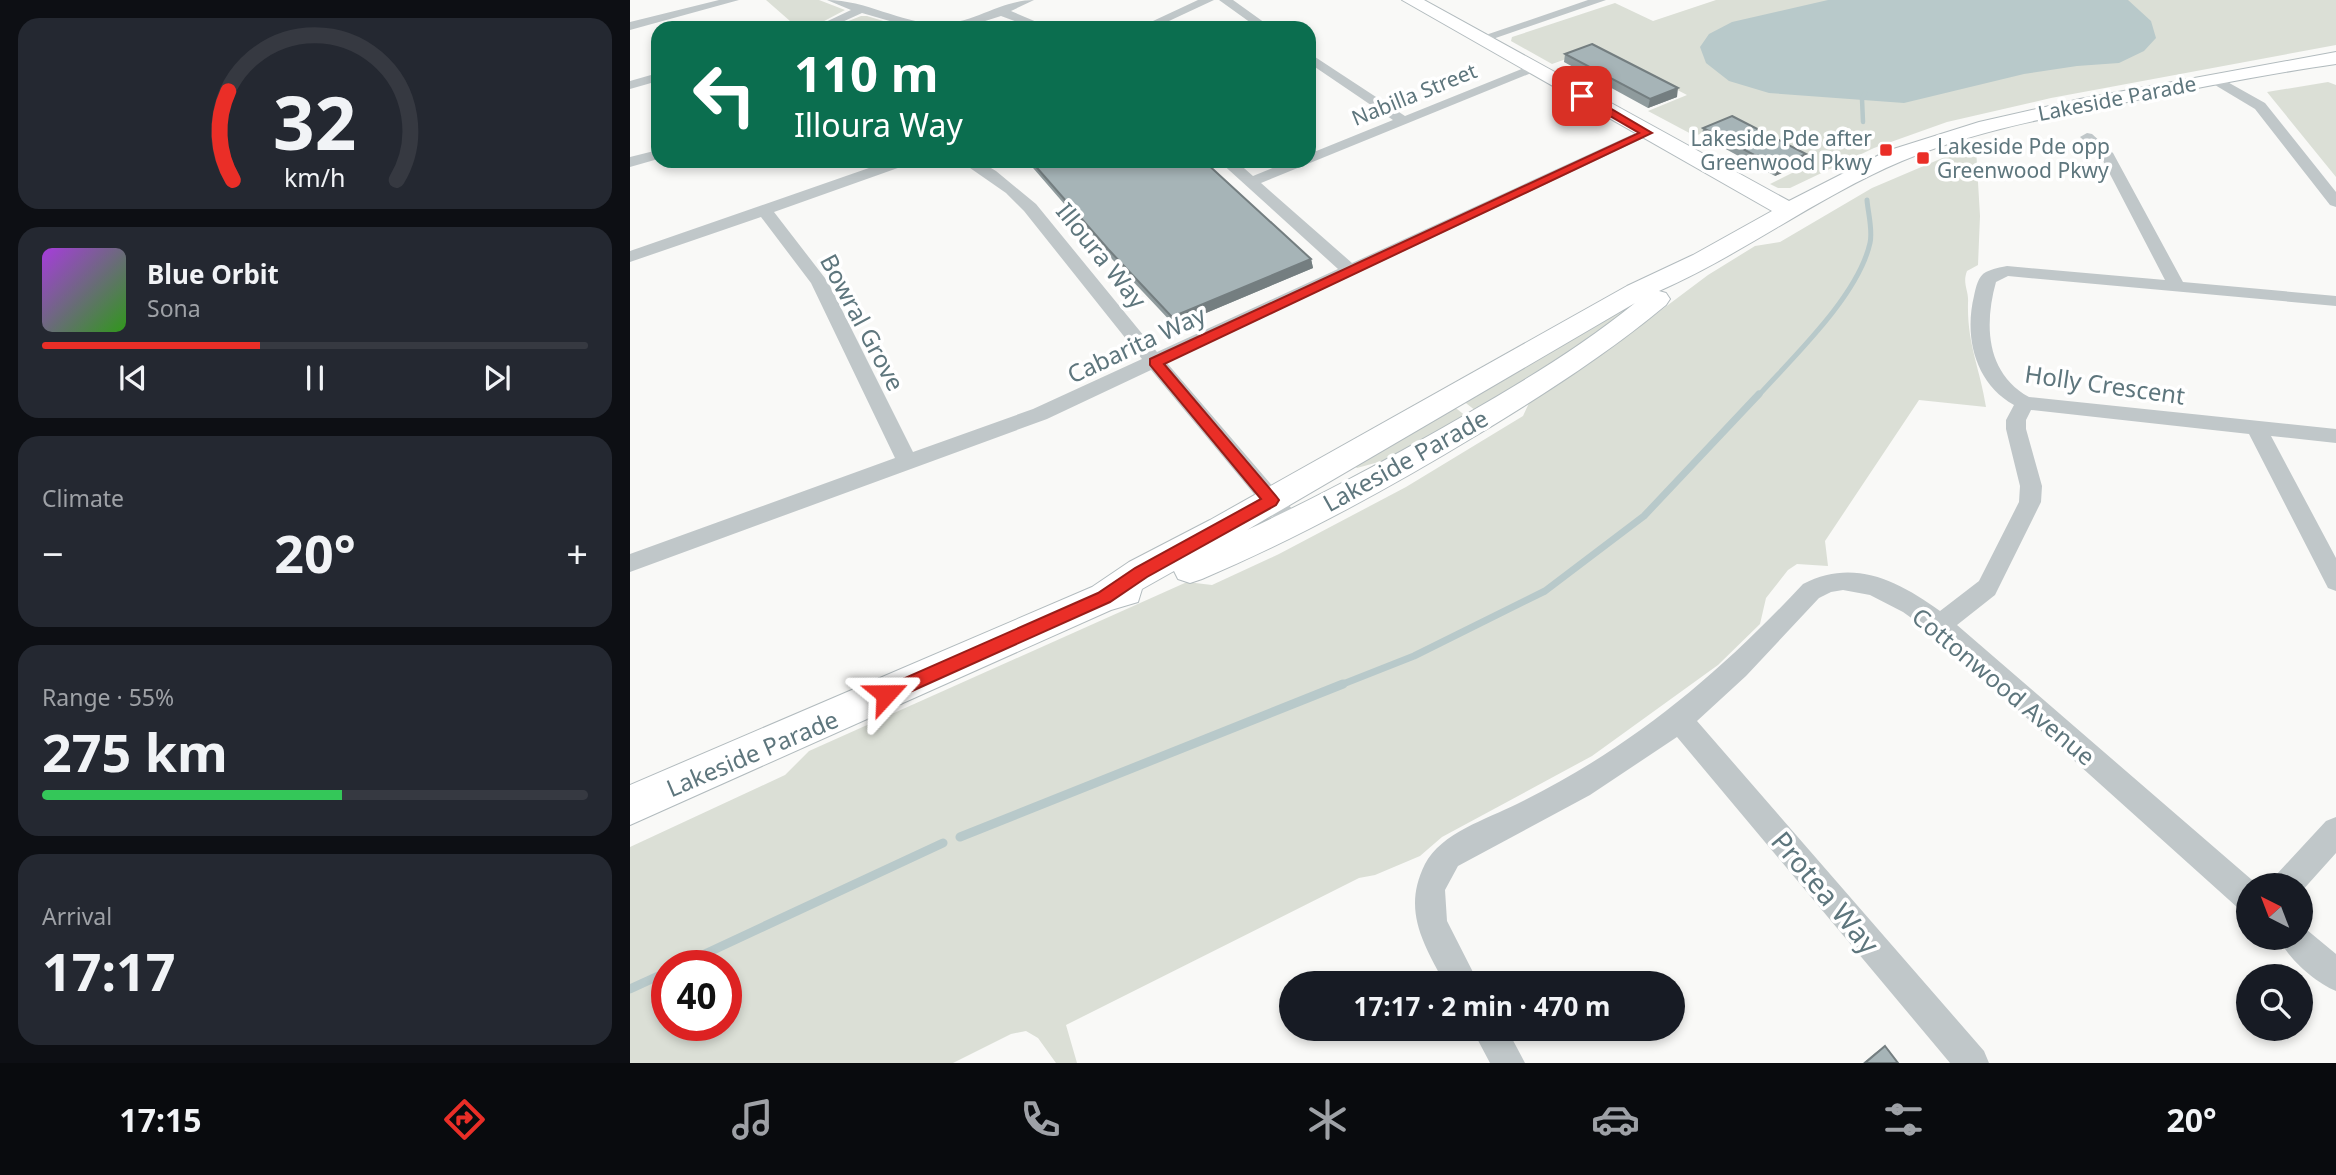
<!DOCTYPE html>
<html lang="en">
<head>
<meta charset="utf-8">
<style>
	:root { --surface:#171b24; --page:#242831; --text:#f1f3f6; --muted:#9ea1a6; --line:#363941; --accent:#ea2e27 }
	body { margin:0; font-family:"Noto Sans",sans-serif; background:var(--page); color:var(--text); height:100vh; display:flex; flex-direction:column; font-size:26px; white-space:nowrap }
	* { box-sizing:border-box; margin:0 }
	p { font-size:23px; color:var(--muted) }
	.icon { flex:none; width:38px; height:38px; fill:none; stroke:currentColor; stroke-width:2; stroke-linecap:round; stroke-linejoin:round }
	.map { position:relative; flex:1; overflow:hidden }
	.panel { display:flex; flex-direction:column; gap:18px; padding:18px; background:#0d0f14; width:630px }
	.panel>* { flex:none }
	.guide { position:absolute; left:21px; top:21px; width:665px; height:147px; border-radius:21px; box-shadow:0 4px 10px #0003; background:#0b6e4f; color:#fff; overflow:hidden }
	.needle { width:46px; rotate:318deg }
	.controls { position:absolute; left:1606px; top:873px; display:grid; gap:14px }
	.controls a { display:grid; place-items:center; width:77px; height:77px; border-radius:50%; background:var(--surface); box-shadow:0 4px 10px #0003; font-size:35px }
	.speed { position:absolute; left:21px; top:950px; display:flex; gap:14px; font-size:35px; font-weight:700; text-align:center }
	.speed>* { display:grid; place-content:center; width:91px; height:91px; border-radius:50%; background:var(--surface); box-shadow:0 4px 10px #0003; line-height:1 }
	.speed .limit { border:10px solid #d22; background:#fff; color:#111 }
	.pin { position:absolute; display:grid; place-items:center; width:60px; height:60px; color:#fff; margin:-30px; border-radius:14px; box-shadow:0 4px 10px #0006 }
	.me { position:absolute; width:77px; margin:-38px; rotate:66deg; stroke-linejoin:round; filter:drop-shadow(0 0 5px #0008) }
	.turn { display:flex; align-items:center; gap:24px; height:147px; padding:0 28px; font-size:32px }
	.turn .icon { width:91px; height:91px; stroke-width:2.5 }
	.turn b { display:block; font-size:49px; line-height:60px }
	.big { font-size:52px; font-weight:700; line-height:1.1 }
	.panel .card { flex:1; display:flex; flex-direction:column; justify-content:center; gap:10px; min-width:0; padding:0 24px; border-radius:21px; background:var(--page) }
	.panel .dial { align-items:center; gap:0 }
	.dial svg { height:182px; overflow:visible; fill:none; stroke:var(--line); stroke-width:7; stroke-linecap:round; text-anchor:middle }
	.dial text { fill:var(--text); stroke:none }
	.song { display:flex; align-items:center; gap:21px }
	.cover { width:84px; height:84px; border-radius:10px; background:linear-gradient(135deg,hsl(280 70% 55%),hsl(110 70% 35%)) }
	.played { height:7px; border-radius:4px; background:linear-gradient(90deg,var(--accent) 40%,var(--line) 40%) }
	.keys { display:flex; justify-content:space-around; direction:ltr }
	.heat { display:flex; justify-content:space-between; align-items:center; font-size:38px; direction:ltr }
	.charge { height:10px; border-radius:5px; background:linear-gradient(90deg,#34c759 55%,var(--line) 0) }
	.trip { position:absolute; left:649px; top:971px; width:406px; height:70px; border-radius:35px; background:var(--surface); box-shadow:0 4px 10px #0003; font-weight:700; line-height:70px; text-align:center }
	.tabs { display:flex; height:112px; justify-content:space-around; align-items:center; background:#090b0e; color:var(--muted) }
	.tabs .icon { width:49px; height:49px }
	.tabs .current { color:var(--accent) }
	.tabs b { font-size:32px; color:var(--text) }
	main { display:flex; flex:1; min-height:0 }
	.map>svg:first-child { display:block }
	.green { fill:#dbdfd6; fill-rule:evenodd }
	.water { fill:#b8c9ca }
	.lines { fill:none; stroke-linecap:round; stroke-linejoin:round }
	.stream-far3 { stroke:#b8c9ca; stroke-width:4.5 }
	.stream-far2 { stroke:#b8c9ca; stroke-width:5 }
	.stream-far1 { stroke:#b8c9ca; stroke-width:7 }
	.stream { stroke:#b8c9ca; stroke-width:9 }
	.secondary-casing { stroke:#b2bbbe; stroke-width:2 }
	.street { fill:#c0c7c9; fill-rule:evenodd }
	.secondary { fill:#fff; fill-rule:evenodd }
	.wall { fill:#8f9b9d }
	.shaded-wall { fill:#747e80 }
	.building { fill:#a6b4b7; stroke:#747e80; stroke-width:2 }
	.route { fill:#ea2e27; stroke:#981e19; stroke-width:2 }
	.poi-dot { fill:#ea2e27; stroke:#fff; stroke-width:2.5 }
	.labels { text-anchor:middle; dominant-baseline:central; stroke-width:7; stroke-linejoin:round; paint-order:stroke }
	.far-street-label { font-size:21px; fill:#5e767d; stroke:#fff }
	.far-poi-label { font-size:21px; fill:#5e767d; stroke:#fff; text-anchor:end }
	.street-label { font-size:24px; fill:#5e767d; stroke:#fff }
	.near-street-label { font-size:28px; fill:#5e767d; stroke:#fff }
</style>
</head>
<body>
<main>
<section class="panel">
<div class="card dial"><svg viewBox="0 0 100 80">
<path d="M14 69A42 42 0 1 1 86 69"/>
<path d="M14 69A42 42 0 0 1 12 30" stroke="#ea2e27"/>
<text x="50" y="56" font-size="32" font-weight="700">32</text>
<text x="50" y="72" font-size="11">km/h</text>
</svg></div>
<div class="card">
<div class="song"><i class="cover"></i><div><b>Blue Orbit</b><p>Sona</p></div></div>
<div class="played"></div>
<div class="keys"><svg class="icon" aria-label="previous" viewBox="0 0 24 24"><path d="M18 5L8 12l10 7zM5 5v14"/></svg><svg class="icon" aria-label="pause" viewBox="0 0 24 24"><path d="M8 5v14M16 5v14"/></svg><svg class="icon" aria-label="next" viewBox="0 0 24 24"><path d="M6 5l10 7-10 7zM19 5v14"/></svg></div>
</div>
<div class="card"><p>Climate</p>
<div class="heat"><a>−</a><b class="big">20°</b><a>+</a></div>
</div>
<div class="card"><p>Range · 55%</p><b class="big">275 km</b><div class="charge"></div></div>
<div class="card"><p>Arrival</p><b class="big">17:17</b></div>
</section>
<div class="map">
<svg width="1706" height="1063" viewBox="0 0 1706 1063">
	<rect width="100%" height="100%" fill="#f9f9f7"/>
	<!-- green -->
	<path class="green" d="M136,0H189L215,10L181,28H168Z
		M1086,0H1706V45L1421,98L1317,122L1244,148L1160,188H1148L1140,184L1186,161L1105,120L1065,136L1018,111L1057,95L967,48L922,64L881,41L882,37L985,3L1023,21Z
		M231,16H237L276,28H201Z
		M1698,82L1706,85V177L1637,92Z
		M1343,145L1346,148L1350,216L1348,265L1337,271C1332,284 1339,290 1338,303C1337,344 1350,368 1356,407L1289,400L1195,541L1198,566L1167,564L1158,570L1136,598L1130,624L1088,665L962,756L812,837L790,856L745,875L729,878L436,1025L447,1063H426L408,1038L396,1031L381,1034L323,1063H0V847L155,775L179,751L557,582L582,585L649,554L776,487L893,416L900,401L978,350L1078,275L1125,246L1150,242L1242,188ZM37,966H96V1026H37Z
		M1004,301L1009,304L964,339L846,411L832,400Z
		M822,405L837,417L763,458L727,468L722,463Z"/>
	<!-- water -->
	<path class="water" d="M1198,0H1498L1521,21L1526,38L1514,51L1489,63L1447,66L1394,74L1274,103L1139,93L1099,81L1076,63L1070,47L1079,34L1102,22Z"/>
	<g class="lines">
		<!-- stream-far3 -->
		<path class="stream-far3" d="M1233,122L1232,99L1235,93"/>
		<!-- stream-far2 -->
		<path class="stream-far2" d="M1128,396C1164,356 1228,296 1240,243C1243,230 1238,213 1237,200"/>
		<!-- stream-far1 -->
		<path class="stream-far1" d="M708,686L784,656L915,591L1014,516L1129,394"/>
		<!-- stream -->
		<path class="stream" d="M330,837L713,684
			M49,966L313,843
			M0,989L37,972"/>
		<!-- secondary casing -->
		<g class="secondary-casing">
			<path id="secondary" d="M772,0H794L1159,201L1257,151L1349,122L1450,99L1706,52V64C1636,74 1567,88 1497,102C1421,117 1343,131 1272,161C1187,197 1113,254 1029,291L1036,293L1040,299L1036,305C977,354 913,395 847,435C758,489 668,538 572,579L560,583L548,579L544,571L512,589L508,602L481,610L0,825V785L462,587L499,562L580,520L997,286L1063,255L1142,211ZM1005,303C952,346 894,381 835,415C764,456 692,495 617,530Z"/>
		</g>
		<!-- street -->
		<path class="street" d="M89,0H109L0,30V22Z
			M197,0C236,0 270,23 309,24C343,24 371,0 404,0L381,11L421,28H404L371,16L333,28H284L232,13L199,28H183L221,10Z
			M568,0H584L524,28H508Z
			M589,0H603L642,28H628Z
			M958,0H976L854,42L850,43L844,39Z
			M679,53L775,116L899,66H909L911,69L631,183L722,263L1012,130L1017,129L1024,133L537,363L669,517L672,523L669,529L661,532L653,529L521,370L417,419L0,572V554L265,458L181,283L131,217L0,262V251L259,161H282L279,164L144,212L198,282L283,452L403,409L512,359L394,211L376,193L330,161H349L366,171L406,204L527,352L708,269L589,161H606L623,176L660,161H679V154L763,120L679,63Z
			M28,73V81L0,89V81Z
			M1585,75L1635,103L1706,192V207L1700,205L1625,109L1580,82L1578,79Z
			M1457,133L1462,134L1483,153L1553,282L1706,296V306L1378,276L1366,282C1354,325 1356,373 1399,397L1706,429V443L1641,436L1706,558V591L1698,588L1619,434L1401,410L1396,420V429L1412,486L1411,502L1365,595L1327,625L1629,886H1619V912L1608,908L1301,632L1273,612L1240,595L1213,590L1201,592L1189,598L1116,676L1067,721L1354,1051L1359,1063H1320L1047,737L960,795L828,866L815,890L817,921L849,984H815C793,943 772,910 795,864C811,833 857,819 887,804C1001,748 1087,676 1173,584C1223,558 1267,580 1310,611L1349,581L1389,502L1390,486L1376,429V420L1384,405C1345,383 1334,337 1344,296C1346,287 1348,276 1356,272C1362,269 1371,267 1377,266L1535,280L1470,155L1450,137Z
			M28,150V159L0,167V157Z
			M1706,817V853L1671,892V886H1642L1646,875L1696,821Z
			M1671,925L1706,954V991C1685,982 1658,959 1649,938H1671Z
			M842,1029H877L895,1063H860Z"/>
		<!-- secondary -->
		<use href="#secondary" class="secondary"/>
	</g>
	<!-- wall -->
	<path class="wall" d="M935,54L1047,97L1018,108L934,62Z
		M1073,128L1174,163L1145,176L1072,136Z
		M397,161H574L681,259L683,268L545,326L481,258Z
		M1255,1046L1268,1063H1233L1245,1053Z"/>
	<!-- shaded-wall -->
	<path class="shaded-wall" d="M1048,88L1047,97L1018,108L1020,99Z
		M1176,154L1174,163L1145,176L1147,167Z
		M681,259L683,268L545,326L542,317Z"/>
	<!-- building -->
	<path class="building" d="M962,44L1048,88L1020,99L935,54Z
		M1102,116L1176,154L1147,167L1073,128Z
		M401,161H574L681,259L542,317L478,249Z
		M1255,1046L1268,1063H1235Z"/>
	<!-- route -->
	<path class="route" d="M949,94H956L1022,133L534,364L646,496L649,500L646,505L517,577L480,602L262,700L256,702L250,700L247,694L250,689L468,593L505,568L631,499L520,365V359L1009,133L949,98Z"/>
	<!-- markers -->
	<g class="poi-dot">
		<rect x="1249" y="143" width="14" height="14" rx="3.5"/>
		<rect x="1286" y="151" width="14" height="14" rx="3.5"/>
	</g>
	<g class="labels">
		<!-- far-street labels -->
		<g class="far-street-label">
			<text transform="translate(784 94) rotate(-22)">Nabilla Street</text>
			<text transform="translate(1487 98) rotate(-11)">Lakeside Parade</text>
		</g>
		<!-- far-poi labels -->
		<g class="far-poi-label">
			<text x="1242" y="138">Lakeside Pde after<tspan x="1242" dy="24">Greenwood Pkwy</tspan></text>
			<text x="1307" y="146" text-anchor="start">Lakeside Pde opp<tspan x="1307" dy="24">Greenwood Pkwy</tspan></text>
		</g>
		<!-- street labels -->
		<g class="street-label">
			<text transform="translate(472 255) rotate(51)">Illoura Way</text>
			<text transform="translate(233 322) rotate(62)">Bowral Grove</text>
			<text transform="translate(506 344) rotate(-25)">Cabarita Way</text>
			<text transform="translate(1475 384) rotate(8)">Holly Crescent</text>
			<text transform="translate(775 460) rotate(-29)">Lakeside Parade</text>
			<text transform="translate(1374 686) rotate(40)">Cottonwood Avenue</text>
			<text transform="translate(122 753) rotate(-23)">Lakeside Parade</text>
		</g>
		<!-- near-street labels -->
		<g class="near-street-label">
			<text transform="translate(1196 892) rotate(50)">Protea Way</text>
		</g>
	</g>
</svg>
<div class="controls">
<a><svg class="needle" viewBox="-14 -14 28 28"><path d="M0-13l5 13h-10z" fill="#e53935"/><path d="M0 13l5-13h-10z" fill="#9ea1a6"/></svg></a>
<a><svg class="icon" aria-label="search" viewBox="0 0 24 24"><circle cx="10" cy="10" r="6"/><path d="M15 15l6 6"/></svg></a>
</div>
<div class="speed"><div class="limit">40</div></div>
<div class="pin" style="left:952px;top:96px;background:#d93025"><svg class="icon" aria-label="arrive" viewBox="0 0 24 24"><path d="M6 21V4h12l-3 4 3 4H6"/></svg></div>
<svg class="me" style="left:256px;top:694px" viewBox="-20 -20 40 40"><path d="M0-17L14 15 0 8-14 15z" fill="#ea2e27" stroke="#fff" stroke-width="4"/></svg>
<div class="trip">17:17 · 2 min · 470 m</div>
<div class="guide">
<div class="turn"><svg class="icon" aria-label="left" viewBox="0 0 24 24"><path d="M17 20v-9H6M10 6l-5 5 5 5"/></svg><div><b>110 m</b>Illoura Way</div></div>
</div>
</div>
</main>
<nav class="tabs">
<b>17:15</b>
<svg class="icon current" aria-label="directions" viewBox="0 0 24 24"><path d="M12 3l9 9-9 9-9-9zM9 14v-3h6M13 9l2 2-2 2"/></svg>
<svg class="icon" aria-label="music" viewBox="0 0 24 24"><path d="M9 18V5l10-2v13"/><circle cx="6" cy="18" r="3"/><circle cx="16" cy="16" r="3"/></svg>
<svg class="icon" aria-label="phone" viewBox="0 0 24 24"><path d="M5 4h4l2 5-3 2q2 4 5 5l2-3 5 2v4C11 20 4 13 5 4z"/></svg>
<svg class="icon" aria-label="climate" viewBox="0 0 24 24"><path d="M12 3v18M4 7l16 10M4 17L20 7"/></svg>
<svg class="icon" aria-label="car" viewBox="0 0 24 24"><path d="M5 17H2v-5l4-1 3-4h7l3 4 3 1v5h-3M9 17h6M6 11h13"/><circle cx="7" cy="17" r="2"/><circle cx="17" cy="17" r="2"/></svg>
<svg class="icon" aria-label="filters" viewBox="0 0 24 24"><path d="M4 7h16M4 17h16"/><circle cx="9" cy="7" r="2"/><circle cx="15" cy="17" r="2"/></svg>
<b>20°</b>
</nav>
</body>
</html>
